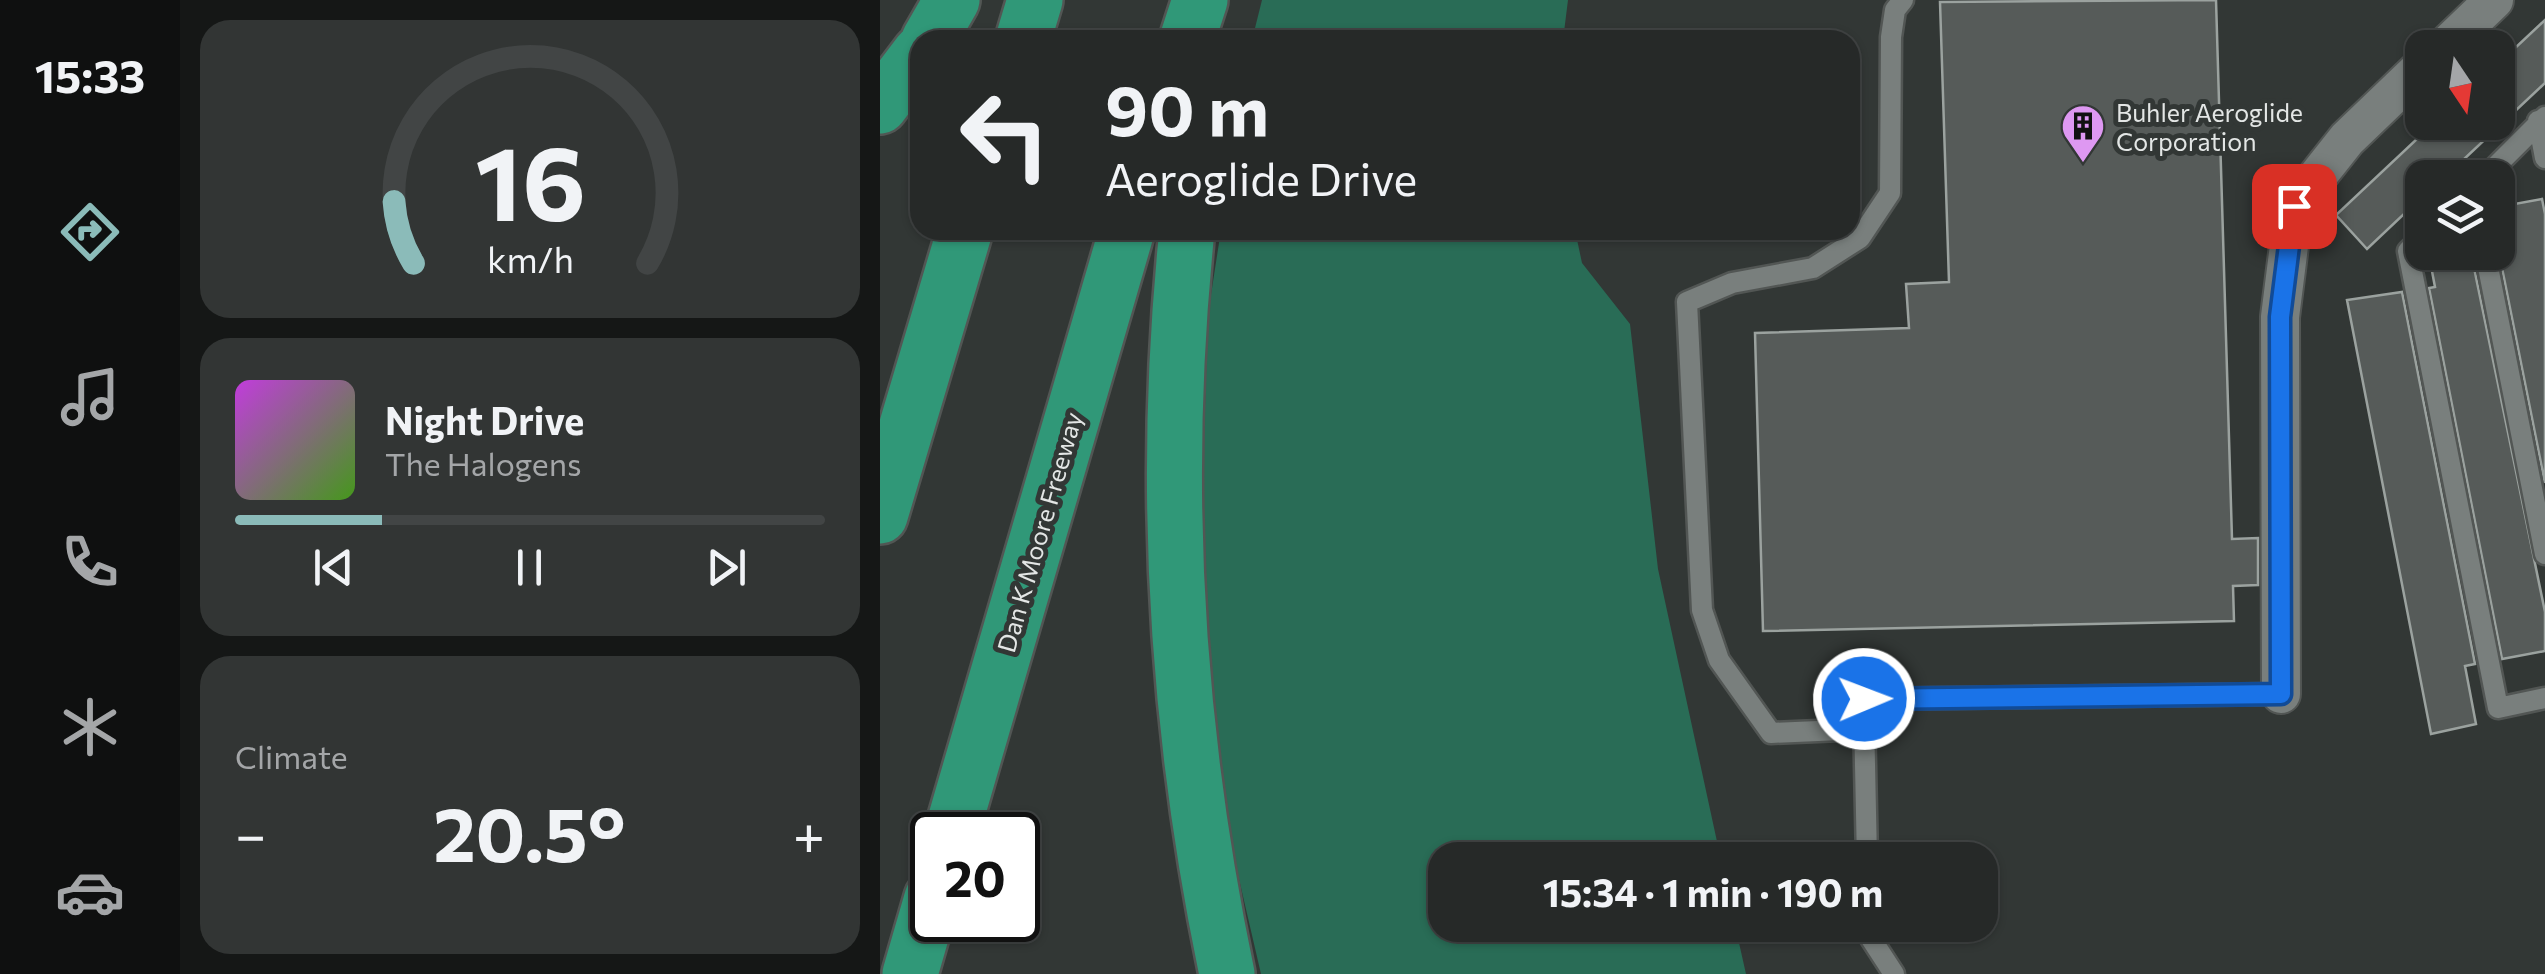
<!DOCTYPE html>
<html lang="en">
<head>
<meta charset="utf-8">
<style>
	:root { --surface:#262928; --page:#323534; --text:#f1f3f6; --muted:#a4a6a8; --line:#424545; --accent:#8bbbb9 }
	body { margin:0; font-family:Commissioner,sans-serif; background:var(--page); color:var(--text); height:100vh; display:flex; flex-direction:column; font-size:38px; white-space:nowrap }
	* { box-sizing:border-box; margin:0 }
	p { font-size:32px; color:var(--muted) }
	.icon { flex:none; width:55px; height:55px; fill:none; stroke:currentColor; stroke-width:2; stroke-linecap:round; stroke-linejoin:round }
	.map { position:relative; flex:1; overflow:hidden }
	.drawer { display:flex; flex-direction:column; gap:20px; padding:20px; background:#151716; width:700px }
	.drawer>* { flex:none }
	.hud { position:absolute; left:30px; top:30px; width:950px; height:210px; border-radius:30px; box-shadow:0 2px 8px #0004,0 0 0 2px var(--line); background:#262928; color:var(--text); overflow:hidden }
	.needle { width:65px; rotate:167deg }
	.tools { position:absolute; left:1525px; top:30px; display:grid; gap:20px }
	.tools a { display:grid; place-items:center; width:110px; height:110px; border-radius:20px; background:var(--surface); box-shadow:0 2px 8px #0004,0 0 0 2px var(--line); font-size:50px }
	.speed { position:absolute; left:30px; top:812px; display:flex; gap:20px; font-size:50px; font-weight:700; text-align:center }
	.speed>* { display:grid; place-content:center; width:130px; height:130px; border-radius:50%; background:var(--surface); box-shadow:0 2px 8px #0004,0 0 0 2px var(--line); line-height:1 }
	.speed .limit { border:5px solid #111; border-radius:15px; background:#fff; color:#111 }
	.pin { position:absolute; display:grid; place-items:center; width:85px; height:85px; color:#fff; margin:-42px; border-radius:20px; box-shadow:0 5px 15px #0006 }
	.me { position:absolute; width:110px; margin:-55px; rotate:89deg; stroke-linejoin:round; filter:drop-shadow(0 0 8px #0008) }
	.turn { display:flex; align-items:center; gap:35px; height:210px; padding:0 30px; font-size:45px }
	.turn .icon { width:130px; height:130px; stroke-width:2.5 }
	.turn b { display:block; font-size:70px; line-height:85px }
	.big { font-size:75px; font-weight:700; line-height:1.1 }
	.drawer .tile { flex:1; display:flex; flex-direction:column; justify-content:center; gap:15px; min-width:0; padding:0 35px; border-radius:30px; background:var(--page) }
	.drawer .dial { align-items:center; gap:0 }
	.dial svg { height:260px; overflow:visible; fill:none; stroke:var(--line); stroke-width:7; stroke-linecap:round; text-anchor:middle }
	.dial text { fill:var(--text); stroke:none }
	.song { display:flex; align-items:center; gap:30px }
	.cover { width:120px; height:120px; border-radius:15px; background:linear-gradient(135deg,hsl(290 70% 55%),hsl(100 70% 35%)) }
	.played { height:10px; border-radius:5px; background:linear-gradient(90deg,var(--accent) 25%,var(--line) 25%) }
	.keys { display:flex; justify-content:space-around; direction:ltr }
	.heat { display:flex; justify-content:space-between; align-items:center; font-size:55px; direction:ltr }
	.trip { position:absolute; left:548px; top:842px; width:570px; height:100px; border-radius:30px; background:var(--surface); box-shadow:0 2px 8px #0004,0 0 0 2px var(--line); font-weight:700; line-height:100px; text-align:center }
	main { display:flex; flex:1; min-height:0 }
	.tabs { display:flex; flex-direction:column; width:180px; justify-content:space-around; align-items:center; background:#0f1010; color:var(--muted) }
	.tabs .icon { width:70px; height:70px }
	.tabs .current { color:var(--accent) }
	.tabs b { font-size:45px; color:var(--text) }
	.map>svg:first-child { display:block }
	.forest { fill:#296c56 }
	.building { fill:#565b59; stroke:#9ba29f; stroke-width:2.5 }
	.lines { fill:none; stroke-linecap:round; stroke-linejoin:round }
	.lane-casing { stroke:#525654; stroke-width:25 }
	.street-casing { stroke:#525654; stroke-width:42 }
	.highway-casing { stroke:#525654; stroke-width:60 }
	.lane { stroke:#797f7d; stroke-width:20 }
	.street { stroke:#797f7d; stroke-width:38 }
	.highway { stroke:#309878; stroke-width:55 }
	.route-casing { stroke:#114b97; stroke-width:25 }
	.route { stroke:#1a73e8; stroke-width:18 }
	.labels { text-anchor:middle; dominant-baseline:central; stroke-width:10; stroke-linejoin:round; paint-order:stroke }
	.poi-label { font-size:25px; fill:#e3e6e5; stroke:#323735; text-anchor:start }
	.street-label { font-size:25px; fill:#e3e6e5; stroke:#323735 }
</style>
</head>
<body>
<main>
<nav class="tabs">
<b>15:33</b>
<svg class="icon current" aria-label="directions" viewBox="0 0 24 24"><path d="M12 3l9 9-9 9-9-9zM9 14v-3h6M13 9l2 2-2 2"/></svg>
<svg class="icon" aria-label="music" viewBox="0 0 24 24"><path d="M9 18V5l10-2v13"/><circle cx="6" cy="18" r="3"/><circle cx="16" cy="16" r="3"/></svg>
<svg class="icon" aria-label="phone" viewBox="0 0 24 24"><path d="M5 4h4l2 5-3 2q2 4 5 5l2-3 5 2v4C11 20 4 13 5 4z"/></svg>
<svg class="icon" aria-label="climate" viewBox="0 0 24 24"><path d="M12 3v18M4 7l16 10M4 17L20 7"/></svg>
<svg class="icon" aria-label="car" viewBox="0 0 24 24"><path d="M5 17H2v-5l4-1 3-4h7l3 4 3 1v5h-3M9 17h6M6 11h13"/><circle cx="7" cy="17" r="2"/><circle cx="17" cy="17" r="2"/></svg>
</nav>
<section class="drawer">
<div class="tile dial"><svg viewBox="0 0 100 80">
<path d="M14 69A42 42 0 1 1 86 69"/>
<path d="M14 69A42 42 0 0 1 8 50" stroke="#8bbbb9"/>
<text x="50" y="56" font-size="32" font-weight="700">16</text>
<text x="50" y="72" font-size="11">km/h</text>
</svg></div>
<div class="tile">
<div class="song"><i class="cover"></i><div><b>Night Drive</b><p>The Halogens</p></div></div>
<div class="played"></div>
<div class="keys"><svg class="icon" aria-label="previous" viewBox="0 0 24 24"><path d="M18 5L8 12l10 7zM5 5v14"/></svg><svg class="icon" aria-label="pause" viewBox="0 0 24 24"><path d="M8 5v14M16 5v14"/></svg><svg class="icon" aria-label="next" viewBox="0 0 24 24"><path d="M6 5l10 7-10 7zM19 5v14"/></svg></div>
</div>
<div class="tile"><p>Climate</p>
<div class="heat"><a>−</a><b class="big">20.5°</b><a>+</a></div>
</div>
</section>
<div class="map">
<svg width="1665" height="974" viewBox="0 0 1665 974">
	<rect width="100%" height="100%" fill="#323735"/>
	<!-- forest -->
	<path class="forest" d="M382,0H688L683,40H372Z
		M341,230H695L702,263L750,324L778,569L841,860H565V925H855L866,974H381L343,810L320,559L328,314Z"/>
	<!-- building -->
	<path class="building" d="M1336,0L1352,539L1378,538V585L1353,586L1354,621L883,631L875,333L1029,328L1026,284L1069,282L1060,2Z
		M1665,20V83L1564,178H1542V197L1487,249L1456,215L1555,122H1618V64Z
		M1662,199L1665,214V483L1619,253L1625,252L1618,212V207Z
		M1592,258L1665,612V651L1622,659L1549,288L1555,287L1551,266Z
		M1522,292L1595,664L1585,666L1596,724L1551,734L1467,300Z"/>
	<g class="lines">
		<!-- lane casing -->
		<g class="lane-casing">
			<path id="lane" d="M1665,120L1658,121L1665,158
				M1604,178L1665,117
				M1542,237L1528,251L1618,708L1665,698
				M1605,252L1665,554
				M983,669L987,860
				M983,699L1401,694
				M984,729L891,733L839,660L822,610L807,302L852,283L933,268L980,238L1010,193L1011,37L1015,10L1023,0
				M988,925V934L1014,974"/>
		</g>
		<!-- street casing -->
		<g class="street-casing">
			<path id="street" d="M1564,48L1614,0
				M1401,694L1400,317L1414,206L1467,139L1542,67"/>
		</g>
		<!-- highway casing -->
		<g class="highway-casing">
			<path id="highway" d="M49,40L72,0
				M143,40L155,0
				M307,40L320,0
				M0,106L40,53
				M307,230C281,482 295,726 347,974
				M0,516L85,230
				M71,835L247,230
				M30,974L52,898"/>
		</g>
		<!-- lane -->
		<use href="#lane" class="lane"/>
		<!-- street -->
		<use href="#street" class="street"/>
		<!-- highway -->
		<use href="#highway" class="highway"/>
	</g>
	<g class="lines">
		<!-- route casing -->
		<g class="route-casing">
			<path id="route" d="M984,699L1401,694L1400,317L1414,206"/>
		</g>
		<!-- route -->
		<use href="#route" class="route"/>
	</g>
	<!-- icons -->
	<defs>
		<g id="building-pin" transform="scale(2.25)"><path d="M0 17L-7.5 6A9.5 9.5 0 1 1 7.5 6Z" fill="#de98f2" stroke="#323735"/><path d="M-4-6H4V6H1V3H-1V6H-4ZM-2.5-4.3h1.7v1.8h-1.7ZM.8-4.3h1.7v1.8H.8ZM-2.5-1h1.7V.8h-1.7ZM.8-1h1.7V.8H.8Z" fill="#111"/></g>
	</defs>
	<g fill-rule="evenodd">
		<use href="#building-pin" x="1203" y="126"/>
	</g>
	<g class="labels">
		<!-- poi labels -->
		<g class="poi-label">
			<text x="1236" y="112">Buhler Aeroglide<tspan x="1236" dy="29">Corporation</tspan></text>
		</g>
		<!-- street labels -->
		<g class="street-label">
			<text transform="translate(159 532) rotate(-74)">Dan K Moore Freeway</text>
		</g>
	</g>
</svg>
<div class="tools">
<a><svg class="needle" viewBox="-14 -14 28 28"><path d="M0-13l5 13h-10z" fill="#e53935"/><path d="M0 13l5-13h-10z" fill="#a4a6a8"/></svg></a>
<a><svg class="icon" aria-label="layers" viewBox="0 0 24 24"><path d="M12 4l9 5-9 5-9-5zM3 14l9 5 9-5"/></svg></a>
</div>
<div class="speed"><div class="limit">20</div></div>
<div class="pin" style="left:1414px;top:206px;background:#d93025"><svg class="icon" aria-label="arrive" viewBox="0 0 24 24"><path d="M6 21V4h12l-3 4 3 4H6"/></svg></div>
<svg class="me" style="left:984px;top:699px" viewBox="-20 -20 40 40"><circle r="17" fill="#1a73e8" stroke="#fff" stroke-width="3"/><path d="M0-11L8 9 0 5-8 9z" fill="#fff"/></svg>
<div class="trip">15:34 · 1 min · 190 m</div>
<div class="hud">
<div class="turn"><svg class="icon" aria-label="left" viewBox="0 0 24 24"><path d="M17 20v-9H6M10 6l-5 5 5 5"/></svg><div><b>90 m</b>Aeroglide Drive</div></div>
</div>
</div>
</main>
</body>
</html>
